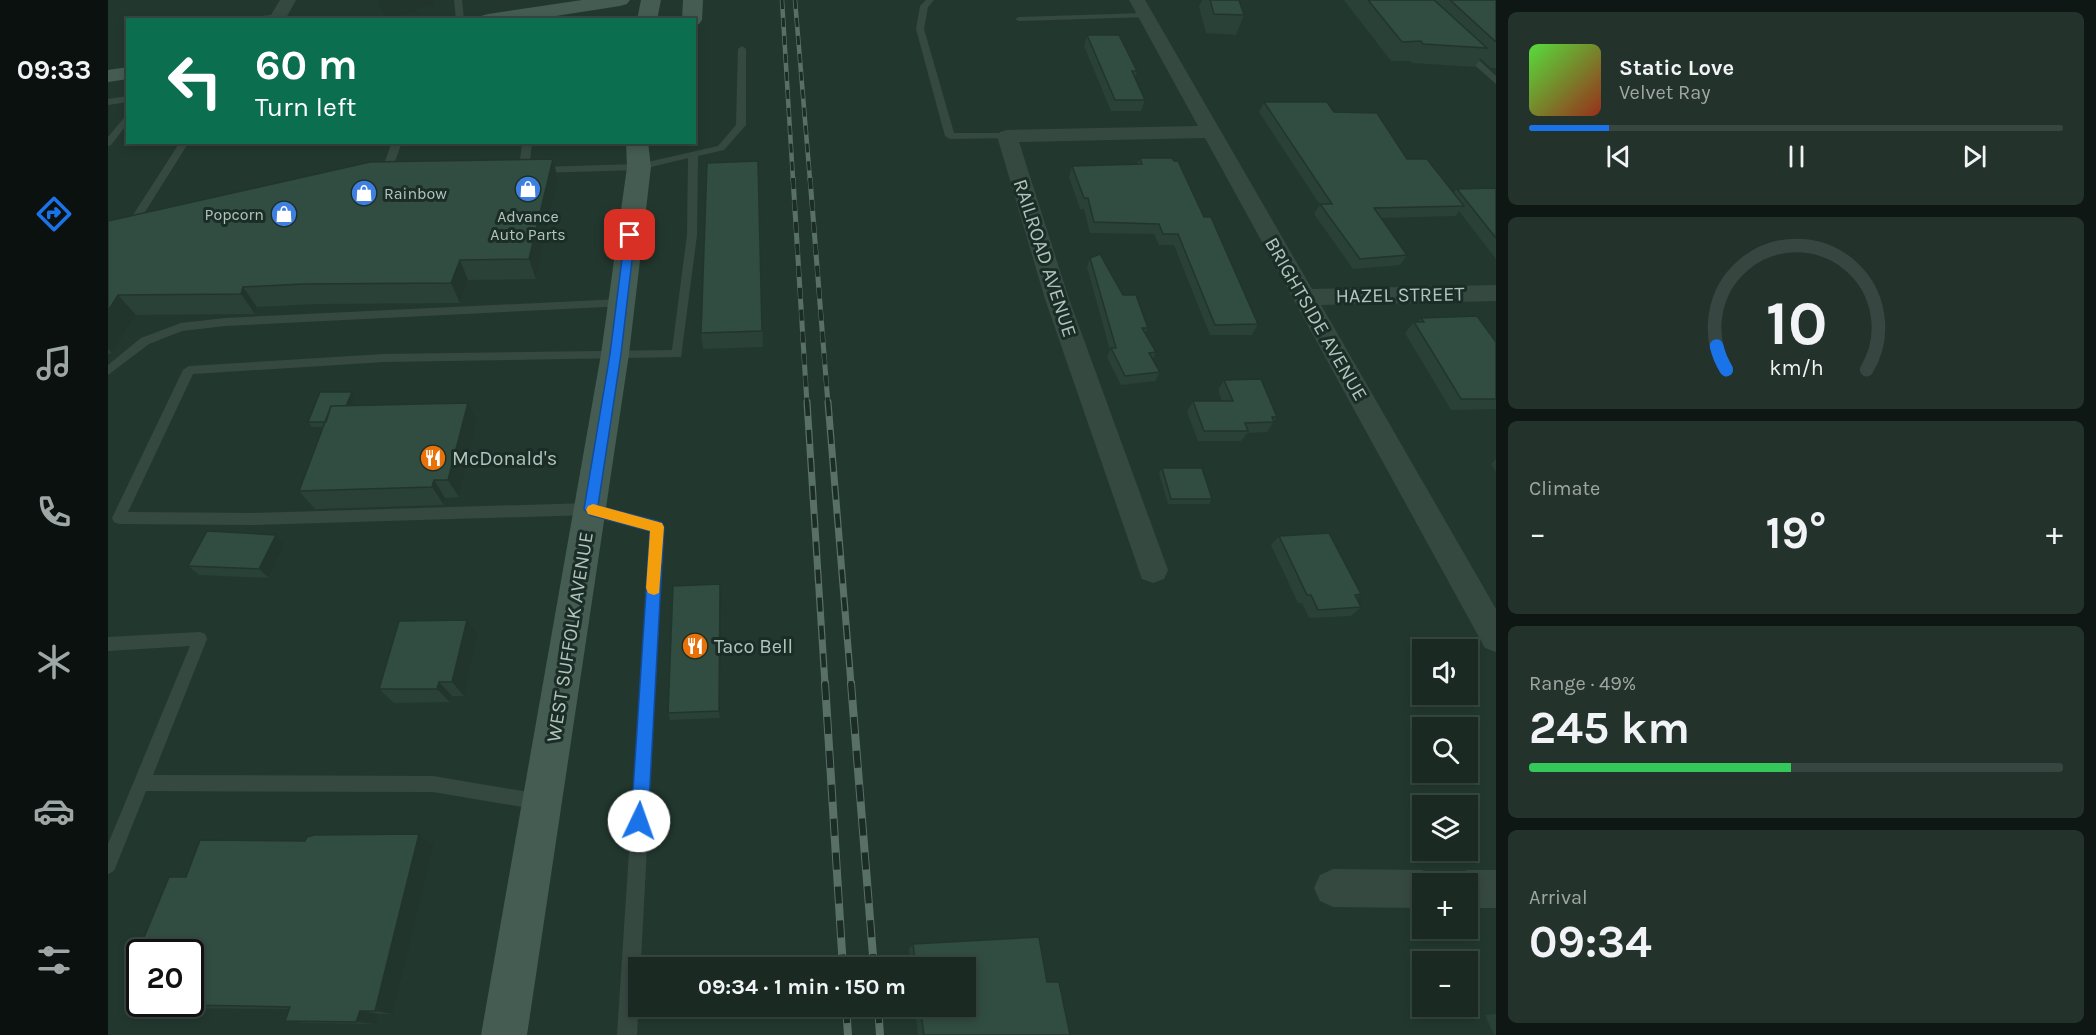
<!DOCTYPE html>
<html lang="en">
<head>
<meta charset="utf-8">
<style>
	:root { --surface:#1a2a23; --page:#23322b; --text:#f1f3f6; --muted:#9fa7a6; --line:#384641; --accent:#1a73e8 }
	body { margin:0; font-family:Karla,sans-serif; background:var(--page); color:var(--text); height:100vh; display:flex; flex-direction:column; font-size:22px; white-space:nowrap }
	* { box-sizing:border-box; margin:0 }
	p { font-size:20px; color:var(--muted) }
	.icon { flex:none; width:33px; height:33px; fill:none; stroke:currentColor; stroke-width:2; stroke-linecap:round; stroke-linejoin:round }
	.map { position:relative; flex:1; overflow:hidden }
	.drawer { display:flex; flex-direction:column; gap:12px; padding:12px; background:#0e1713; width:600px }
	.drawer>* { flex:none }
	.top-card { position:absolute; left:18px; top:18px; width:570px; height:126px; border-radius:0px; box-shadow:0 3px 9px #0003,0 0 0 2px var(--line); background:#0b6e4f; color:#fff; overflow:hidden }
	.buttons { position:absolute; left:1304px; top:639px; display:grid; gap:12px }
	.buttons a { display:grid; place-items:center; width:66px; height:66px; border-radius:0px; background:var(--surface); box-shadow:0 3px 9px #0003,0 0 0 2px var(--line); font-size:30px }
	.speed { position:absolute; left:18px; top:939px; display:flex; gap:12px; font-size:30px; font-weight:700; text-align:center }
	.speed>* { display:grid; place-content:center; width:78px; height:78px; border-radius:50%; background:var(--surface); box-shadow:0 3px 9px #0003,0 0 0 2px var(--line); line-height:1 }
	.speed .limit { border:3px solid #111; border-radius:9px; background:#fff; color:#111 }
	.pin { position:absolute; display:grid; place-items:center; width:51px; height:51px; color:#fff; margin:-26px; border-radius:12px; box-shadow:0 3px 9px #0006 }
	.me { position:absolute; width:66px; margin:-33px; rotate:3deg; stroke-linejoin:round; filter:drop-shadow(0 0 4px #0008) }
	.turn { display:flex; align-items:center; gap:21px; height:126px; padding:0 30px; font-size:27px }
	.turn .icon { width:78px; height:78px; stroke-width:2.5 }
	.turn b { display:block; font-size:42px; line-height:51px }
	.big { font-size:45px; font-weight:700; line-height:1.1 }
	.drawer .card { flex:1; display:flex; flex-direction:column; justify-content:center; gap:9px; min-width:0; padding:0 21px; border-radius:9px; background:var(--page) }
	.drawer .dial { align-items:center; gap:0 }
	.dial svg { height:156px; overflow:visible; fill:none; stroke:var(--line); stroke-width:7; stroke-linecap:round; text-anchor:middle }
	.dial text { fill:var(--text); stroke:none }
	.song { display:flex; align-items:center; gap:18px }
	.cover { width:72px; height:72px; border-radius:9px; background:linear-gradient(135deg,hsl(110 70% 55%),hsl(10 70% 35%)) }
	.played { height:6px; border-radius:3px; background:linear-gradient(90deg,var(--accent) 15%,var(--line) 15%) }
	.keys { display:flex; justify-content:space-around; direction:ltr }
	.heat { display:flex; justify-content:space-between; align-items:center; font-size:33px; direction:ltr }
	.charge { height:9px; border-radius:4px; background:linear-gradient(90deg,#34c759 49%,var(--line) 0) }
	.trip { position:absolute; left:520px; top:957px; width:348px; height:60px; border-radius:0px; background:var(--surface); box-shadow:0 3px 9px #0003,0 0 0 2px var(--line); font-weight:700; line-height:60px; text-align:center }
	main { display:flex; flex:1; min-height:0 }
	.menu { display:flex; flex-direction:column; width:108px; justify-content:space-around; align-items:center; background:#0a110e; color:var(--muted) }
	.menu .icon { width:42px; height:42px }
	.menu .active { color:var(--accent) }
	.menu b { font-size:27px; color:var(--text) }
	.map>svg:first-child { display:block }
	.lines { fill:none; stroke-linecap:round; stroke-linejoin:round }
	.service { fill:#364941; fill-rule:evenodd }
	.minor { fill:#364941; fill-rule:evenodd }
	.secondary { fill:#445c52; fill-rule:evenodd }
	.rail-far3-casing { stroke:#587066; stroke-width:4.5 }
	.rail-far2-casing { stroke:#587066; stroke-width:5 }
	.rail-far1-casing { stroke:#587066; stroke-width:7 }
	.rail-casing { stroke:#587066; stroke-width:8 }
	.rail-far3 { stroke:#1b2d26; stroke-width:3; stroke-dasharray:9; stroke-linecap:butt }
	.rail-far2 { stroke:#1b2d26; stroke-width:4; stroke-dasharray:11; stroke-linecap:butt }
	.rail-far1 { stroke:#1b2d26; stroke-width:4.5; stroke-dasharray:14; stroke-linecap:butt }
	.rail { stroke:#1b2d26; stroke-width:6; stroke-dasharray:17; stroke-linecap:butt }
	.wall { fill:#2a4137 }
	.shaded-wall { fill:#22352d }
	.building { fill:#314c40; stroke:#22352d; stroke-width:1.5 }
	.route { fill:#1a73e8; stroke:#114b97; stroke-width:1.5 }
	.slow { fill:#f59e0b }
	.labels { text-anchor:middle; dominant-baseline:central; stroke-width:6; stroke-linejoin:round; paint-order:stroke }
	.far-poi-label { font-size:16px; fill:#b0c5bd; stroke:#1b2d26; text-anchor:start }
	.street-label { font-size:20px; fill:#b0c5bd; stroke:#1b2d26 }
	.poi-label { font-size:20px; fill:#b0c5bd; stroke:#1b2d26; text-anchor:start }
</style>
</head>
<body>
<main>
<nav class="menu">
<b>09:33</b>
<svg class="icon active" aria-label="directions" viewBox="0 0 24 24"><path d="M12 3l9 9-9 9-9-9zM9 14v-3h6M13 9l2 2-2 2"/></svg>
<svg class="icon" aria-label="music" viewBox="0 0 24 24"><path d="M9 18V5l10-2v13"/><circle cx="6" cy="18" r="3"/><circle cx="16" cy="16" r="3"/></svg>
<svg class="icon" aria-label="phone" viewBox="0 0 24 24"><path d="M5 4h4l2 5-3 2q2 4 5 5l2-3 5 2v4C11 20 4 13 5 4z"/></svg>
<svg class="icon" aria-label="climate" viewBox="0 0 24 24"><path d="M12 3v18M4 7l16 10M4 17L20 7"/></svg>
<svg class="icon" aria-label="car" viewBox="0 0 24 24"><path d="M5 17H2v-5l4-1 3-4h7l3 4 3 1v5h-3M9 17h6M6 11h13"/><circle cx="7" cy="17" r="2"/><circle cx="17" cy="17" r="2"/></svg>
<svg class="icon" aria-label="filters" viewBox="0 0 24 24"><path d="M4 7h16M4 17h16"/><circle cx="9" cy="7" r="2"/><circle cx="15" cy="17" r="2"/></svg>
</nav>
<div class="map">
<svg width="1388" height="1035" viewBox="0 0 1388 1035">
	<rect width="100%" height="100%" fill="#22382f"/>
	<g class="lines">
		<!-- service -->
		<path class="service" d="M346,0H354L356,20H348Z
			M818,0H826L820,7L816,29L846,133H899L904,136L902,138L842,139L837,136L808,29L812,6Z
			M1037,13H1040V17L911,21L907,19L911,17Z
			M170,14H173V18L123,20Z
			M634,46L638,49V125L616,150L590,156L589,235L573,357L276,362L85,374L20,512L145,513L482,503L554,523L556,527L529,1035H509L542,531L482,515L145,525L11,524L6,522L4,518L75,370L81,366L276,354L564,350L579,235L580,158L531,170L430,173L425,170L430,167L531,164L610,146L628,125L630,49Z
			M1353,49H1359L1388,76V84L1353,53Z
			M20,96V102L0,105V99Z
			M20,113V123L3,145L0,146V137Z
			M72,142H81L25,231H17L16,229Z
			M284,142H294L282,175L274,177L272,175Z
			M414,142H424L421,171L416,174L411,171Z
			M513,299L519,303L517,306L117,326L74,331L41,344L0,375V365L33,338L73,323L117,318Z
			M92,632L97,634L99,639L45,775L325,776L432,794L438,796L440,802L438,808L432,810L325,792L38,791L6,871L0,874V844L82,646L0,651V637Z"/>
		<!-- minor -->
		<path class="minor" d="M172,0H188L177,20H160Z
			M1021,0H1037L1204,289L1388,285V301L1213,305L1388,609V652L1377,648L1097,138L911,142L961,299L1060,570L1056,579L1045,583L1034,579L937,299L889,136L892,132L899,130L1090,126Z
			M1225,869L1314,870L1327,876L1330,884H1314V908L1225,907L1212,901L1206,888L1212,875Z
			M1359,870H1388V908H1359V884H1343L1346,876Z"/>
		<!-- secondary -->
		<path class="secondary" d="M474,0H522L519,4L512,6L422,20H371L373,16L380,14Z
			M533,0H553L549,20H529Z
			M575,0H595L594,20L591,24L586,25V20H574Z
			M20,67V79L0,82V70Z
			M518,142H540L543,167L521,354L419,1035H373L493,354L519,167Z"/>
		<!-- rail-far3 casing -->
		<g class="rail-far3-casing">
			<path id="rail-far3" d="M674,0L685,180
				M687,0L702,180"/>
		</g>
		<!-- rail-far2 casing -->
		<g class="rail-far2-casing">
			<path id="rail-far2" d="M685,178L699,404
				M702,178L720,404"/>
		</g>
		<!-- rail-far1 casing -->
		<g class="rail-far1-casing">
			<path id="rail-far1" d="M699,402L717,684
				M720,402L743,684"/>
		</g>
		<!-- rail casing -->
		<g class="rail-casing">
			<path id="rail" d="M717,683L735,968
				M743,683L766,968
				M738,1006L740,1035
				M770,1006L772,1035"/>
		</g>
		<!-- rail-far3 -->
		<use href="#rail-far3" class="rail-far3"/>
		<!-- rail-far2 -->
		<use href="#rail-far2" class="rail-far2"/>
		<!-- rail-far1 -->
		<use href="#rail-far1" class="rail-far1"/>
		<!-- rail -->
		<use href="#rail" class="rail"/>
	</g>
	<!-- wall -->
	<path class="wall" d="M1094,0H1131L1136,15L1128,35L1098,33L1091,7Z
		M1236,0H1388V68H1383L1372,58L1367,67L1304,63L1302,61H1283Z
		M979,35L1029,71L1027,78L1037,100L1033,111H1003L976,46Z
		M1156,102L1226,112L1299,159L1345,193L1349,189L1388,188V259L1351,211L1348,216L1273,218L1299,255L1292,265L1245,269L1206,214L1212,205L1151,112Z
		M1032,158L1096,217L1150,324L1144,335H1102L1066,245H1051L1046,234L982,233L976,209H972L961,177L964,166L1029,164Z
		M445,159L450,180L428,279L360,280L352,303L208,304L149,307L147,314L28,315L4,353L0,354V221Z
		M651,177L655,347L595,349L593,333Z
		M982,258L1015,295L1040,328L1037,333L1048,352L1045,359L1052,372L1047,381L1013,385L999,357L1002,350L979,267Z
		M1313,318L1388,342V409L1343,410L1297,333L1306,322H1310Z
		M1116,380L1169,417L1159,432L1139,433L1133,441H1090L1079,412L1085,401H1114L1110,390Z
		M244,392L247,398L244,406L369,422L351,497L337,498L336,505L207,509L191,491L216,427H204L200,422Z
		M1388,459V472L1383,464Z
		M1054,468L1104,499L1101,504H1060L1051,473Z
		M168,535L177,544L161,578L91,575L80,566Z
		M1171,536L1253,594L1248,598L1253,607L1243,616L1201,618L1194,603H1190L1163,545Z
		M612,584L614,593L612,718L562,720L560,713Z
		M370,635L356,696H344L342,702L286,703L271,689Z
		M311,834L326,844L285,1014H271L268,1024L199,1023L177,1021L181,1009L55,1008L26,1004H82L78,877L197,841Z
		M805,944L939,982L962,1035H810L807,1006H858V968H803L801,949Z
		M1388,1014V1035H1386L1377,1015Z"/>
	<!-- shaded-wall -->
	<path class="shaded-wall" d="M270,0H325L327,5L308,9L309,12L277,18Z
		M445,159L450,180L428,279L421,259Z
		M352,260L360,280L352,303L343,283Z
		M135,287L149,307L147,314L133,294Z
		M10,295L28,315L4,353L0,349V311Z
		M244,392L247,398L236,427L232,421Z
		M360,403L369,422L351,497L340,480Z
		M326,480L337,498L336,505L324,487Z
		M168,535L177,544L161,578L151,569Z
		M612,584L614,593L612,718L611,711Z
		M359,620L370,635L356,696L344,682Z
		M331,682L344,696L342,702L329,689Z
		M311,834L326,844L285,1014L267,1011Z
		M252,1011L271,1014L268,1024L248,1022Z"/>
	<!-- building -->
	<path class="building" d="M1102,0H1131L1136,15L1106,14Z
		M1260,0H1326L1379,48L1315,44L1313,41L1294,42Z
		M1342,0H1388V42Z
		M979,35H1011L1029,71H1024L1037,100H1007Z
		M1156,102H1219L1226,112L1269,113L1299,159H1319L1356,206L1266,208L1299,255L1252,259L1212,204H1224Z
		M1032,158H1064L1066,161H1070L1096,217H1103L1150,324L1107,325L1070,234H1055L1051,224L986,222L980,198H976L964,166L1034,164Z
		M445,159L421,259L352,260L343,283L195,284L135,287L133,294L10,295L0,311V221L262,162Z
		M650,161L654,331L593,333L599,163Z
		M1388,188V238L1349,189Z
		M992,254L1015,295H1028L1040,328H1034L1048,352L1041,353L1052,372L1017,376L1003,348H1008L982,258Z
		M1369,316L1388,342V399H1353L1306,322H1316L1313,318Z
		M1153,379L1169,417H1164L1166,422L1137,423L1140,431H1096L1085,401H1125L1116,380Z
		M212,392H244L238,406H223L218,422H200Z
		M360,403L340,480H326L324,487L191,491L223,406Z
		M1054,468H1094L1104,499H1063Z
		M99,531L168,535L151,569L80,566Z
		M1221,533L1253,594L1247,595L1253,607L1210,610L1203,595H1199L1171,536Z
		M612,584L611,711L560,713L565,586Z
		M359,620L344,682H331L329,689H271L291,621Z
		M311,834L267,1011H252L248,1022L177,1021L182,1007L26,1004L32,991V1004H82V952H30L61,877H78L92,840L197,841L199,837L206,835Z
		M931,937L939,982H951L962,1035H816L812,1006H858V968H808L805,944Z"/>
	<!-- route -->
	<path class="route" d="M522,232L527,235L513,354L490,506L549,521L554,523L556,527L540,821L537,827L531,829L525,827L523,821L542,531L482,515L476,509L502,354L517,235Z"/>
	<!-- slow -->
	<path class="slow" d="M485,504L554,523L556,527L551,593L546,595L540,593L538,588L542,531L480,514L478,510L480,506Z"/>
	<!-- icons -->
	<defs>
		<g id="shop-disc" transform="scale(1.35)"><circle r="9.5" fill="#3f7fe0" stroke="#1b2d26"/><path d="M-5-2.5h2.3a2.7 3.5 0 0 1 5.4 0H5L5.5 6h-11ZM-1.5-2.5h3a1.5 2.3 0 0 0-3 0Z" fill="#fff"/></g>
		<g id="restaurant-disc" transform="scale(1.35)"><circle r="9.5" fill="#e8710a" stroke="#1b2d26"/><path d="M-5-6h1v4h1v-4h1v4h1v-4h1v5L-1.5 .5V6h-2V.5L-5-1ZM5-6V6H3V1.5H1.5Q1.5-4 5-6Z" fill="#fff"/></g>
	</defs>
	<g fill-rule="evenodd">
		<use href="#shop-disc" x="420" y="189"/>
		<use href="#shop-disc" x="256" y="193"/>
		<use href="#shop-disc" x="176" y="214"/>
		<use href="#restaurant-disc" x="325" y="458"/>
		<use href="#restaurant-disc" x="587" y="646"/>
	</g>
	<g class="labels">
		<!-- far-poi labels -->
		<g class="far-poi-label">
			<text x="276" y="193">Rainbow</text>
			<text x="156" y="214" text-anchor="end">Popcorn</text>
			<text x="420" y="216" text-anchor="middle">Advance<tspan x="420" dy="18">Auto Parts</tspan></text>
		</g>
		<!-- street labels -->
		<g class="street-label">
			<text transform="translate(937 258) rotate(72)">RAILROAD AVENUE</text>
			<text transform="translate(1292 295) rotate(-1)">HAZEL STREET</text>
			<text transform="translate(1208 319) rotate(60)">BRIGHTSIDE AVENUE</text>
			<text transform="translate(462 637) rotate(-81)">WEST SUFFOLK AVENUE</text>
		</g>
		<!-- poi labels -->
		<g class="poi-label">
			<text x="344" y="458">McDonald's</text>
			<text x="606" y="646">Taco Bell</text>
		</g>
	</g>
</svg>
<div class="buttons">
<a><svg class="icon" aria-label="sound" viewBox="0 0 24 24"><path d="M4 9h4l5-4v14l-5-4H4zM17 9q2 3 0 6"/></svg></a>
<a><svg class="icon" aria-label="search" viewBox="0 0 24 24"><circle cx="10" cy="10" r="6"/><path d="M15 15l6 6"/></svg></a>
<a><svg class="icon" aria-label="layers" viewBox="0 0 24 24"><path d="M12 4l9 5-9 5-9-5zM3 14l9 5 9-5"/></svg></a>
<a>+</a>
<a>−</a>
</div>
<div class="speed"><div class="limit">20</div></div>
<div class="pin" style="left:522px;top:235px;background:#d93025"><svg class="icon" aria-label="arrive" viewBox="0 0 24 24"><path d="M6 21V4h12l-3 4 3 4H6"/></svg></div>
<svg class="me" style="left:531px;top:821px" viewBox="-20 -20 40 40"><circle r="19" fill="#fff"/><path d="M0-13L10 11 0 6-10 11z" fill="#1a73e8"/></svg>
<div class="trip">09:34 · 1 min · 150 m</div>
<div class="top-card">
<div class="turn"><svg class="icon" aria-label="left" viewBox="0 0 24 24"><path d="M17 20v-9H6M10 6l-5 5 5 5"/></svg><div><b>60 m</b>Turn left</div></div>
</div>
</div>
<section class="drawer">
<div class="card">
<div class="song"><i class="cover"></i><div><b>Static Love</b><p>Velvet Ray</p></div></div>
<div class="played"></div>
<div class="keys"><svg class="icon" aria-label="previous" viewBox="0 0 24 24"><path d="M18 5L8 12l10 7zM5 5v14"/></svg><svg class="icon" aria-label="pause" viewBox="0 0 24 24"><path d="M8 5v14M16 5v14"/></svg><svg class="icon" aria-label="next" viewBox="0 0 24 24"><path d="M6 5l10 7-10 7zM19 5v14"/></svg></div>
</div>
<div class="card dial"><svg viewBox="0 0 100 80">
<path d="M14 69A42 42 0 1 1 86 69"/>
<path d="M14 69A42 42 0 0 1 9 57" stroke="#1a73e8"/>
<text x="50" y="56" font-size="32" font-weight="700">10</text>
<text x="50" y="72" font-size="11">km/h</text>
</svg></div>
<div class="card"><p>Climate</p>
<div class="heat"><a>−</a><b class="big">19°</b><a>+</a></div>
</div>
<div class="card"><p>Range · 49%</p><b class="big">245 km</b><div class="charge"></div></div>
<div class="card"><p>Arrival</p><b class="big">09:34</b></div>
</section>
</main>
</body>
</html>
